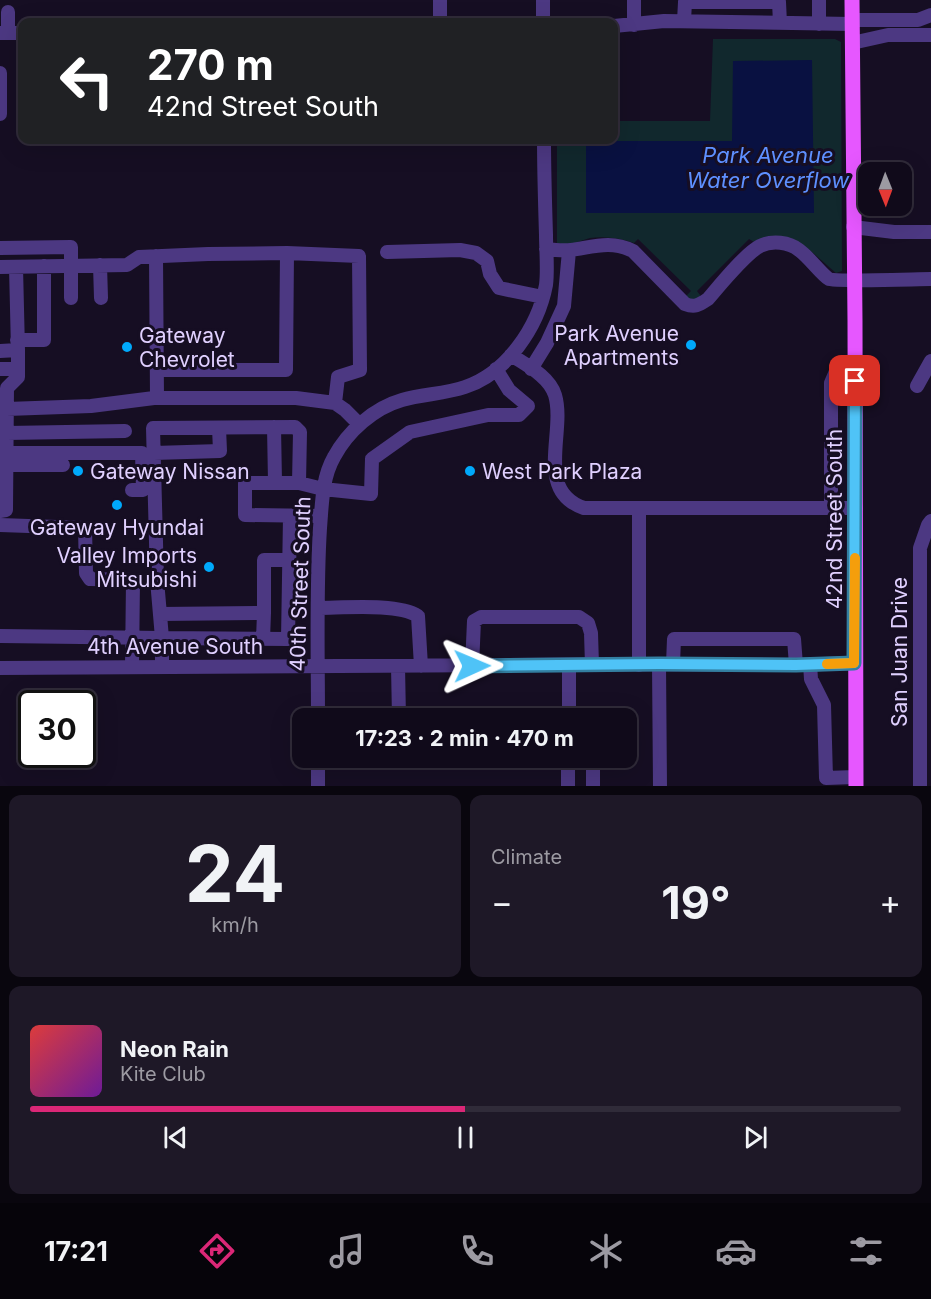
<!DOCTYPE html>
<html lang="en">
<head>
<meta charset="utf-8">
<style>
	:root { --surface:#100a1a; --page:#1e1827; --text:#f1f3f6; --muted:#9c9aa2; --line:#302b39; --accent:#db2777 }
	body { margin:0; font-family:Inter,sans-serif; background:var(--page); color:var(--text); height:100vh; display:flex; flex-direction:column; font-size:22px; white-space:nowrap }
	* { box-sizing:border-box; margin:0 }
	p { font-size:20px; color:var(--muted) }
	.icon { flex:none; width:33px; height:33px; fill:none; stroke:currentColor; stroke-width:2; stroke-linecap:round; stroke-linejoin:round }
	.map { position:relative; height:786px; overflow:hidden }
	.panel { display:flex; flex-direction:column; gap:9px; padding:9px; background:#09060e; flex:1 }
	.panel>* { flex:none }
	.banner { position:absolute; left:18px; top:18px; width:600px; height:126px; border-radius:12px; box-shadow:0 6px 24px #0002,0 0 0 2px var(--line); background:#202124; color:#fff; overflow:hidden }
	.needle { width:39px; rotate:179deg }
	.buttons { position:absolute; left:858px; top:162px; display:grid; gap:12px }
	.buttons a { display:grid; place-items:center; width:54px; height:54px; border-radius:12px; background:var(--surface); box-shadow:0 6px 24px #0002,0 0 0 2px var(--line); font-size:30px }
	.speed { position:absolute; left:18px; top:690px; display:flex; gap:12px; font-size:30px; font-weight:700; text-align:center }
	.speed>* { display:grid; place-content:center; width:78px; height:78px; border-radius:50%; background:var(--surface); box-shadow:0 6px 24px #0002,0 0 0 2px var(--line); line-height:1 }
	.speed .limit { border:3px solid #111; border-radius:9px; background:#fff; color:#111 }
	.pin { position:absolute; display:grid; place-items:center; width:51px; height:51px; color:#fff; margin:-26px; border-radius:12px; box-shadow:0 3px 9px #0006 }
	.me { position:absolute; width:66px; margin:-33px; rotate:89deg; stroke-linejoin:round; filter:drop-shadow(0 0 4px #0008) }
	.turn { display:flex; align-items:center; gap:21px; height:126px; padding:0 30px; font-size:27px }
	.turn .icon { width:78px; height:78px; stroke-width:2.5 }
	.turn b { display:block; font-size:42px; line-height:51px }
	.big { font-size:45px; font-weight:700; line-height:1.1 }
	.panel .tile { flex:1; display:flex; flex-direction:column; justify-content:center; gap:9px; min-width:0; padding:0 21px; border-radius:12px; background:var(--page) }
	.panel .dial { align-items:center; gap:0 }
	.dial b { font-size:78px; line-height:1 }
	.song { display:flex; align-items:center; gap:18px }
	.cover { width:72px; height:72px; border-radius:9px; background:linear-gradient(135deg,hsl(0 70% 55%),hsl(280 70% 35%)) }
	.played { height:6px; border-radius:3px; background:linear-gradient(90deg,var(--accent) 50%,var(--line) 50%) }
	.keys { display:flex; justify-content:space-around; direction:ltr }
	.heat { display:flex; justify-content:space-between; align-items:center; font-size:33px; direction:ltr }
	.panel .tiles { flex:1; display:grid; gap:9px; grid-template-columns:1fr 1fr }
	.tile:last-child { grid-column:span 2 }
	.trip { position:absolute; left:292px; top:708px; width:345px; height:60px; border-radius:12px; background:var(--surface); box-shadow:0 6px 24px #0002,0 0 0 2px var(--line); font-weight:700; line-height:60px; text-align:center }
	.tab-bar { display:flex; height:96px; justify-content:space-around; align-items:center; background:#06040a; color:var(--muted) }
	.tab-bar .icon { width:42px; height:42px }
	.tab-bar .on { color:var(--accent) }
	.tab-bar b { font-size:27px; color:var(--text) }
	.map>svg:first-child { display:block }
	.green { fill:#11282d }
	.water { fill:#091141 }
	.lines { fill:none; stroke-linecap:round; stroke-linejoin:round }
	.minor { stroke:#4c3882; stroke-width:14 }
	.major { stroke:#e657ff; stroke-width:15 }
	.route-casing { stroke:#337fa1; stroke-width:15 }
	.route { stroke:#4fc3f7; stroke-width:10 }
	.slow { stroke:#f59e0b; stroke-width:10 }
	.poi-dot { fill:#00a9fb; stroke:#160e23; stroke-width:2 }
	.labels { text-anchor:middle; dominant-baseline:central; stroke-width:6; stroke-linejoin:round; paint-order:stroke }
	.poi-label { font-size:21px; fill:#e0d0ff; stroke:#160e23; text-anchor:start }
	.street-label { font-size:21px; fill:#e0d0ff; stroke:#160e23 }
	.water-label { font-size:22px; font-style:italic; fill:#5e90ff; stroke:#160e23 }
</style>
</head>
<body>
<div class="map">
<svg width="931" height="786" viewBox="0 0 931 786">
	<rect width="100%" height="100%" fill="#160e23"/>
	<!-- green -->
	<path class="green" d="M713,39H835L841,42L842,271L836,273C811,252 789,224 754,242L749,239L697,291L700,295V298L691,300L686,296L691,291L638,239L634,243C620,238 605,236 590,238C578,241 571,247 557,243V140H614V121H710Z"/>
	<!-- water -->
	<path class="water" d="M812,60L814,213H586V141H732L733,61Z"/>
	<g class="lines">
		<!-- minor -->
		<path class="minor" d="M440,0V22
			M543,0V22
			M8,12V33
			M852,20H918L931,15
			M684,21L685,2H779L780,23
			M819,24V0
			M634,25V0
			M614,26L664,21L852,24
			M0,33H22
			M852,43L888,35H931
			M0,73V114
			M853,227L894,232H931
			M0,248L71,247V298
			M546,249C554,250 563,251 571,250C593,247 611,240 633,251L685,304C695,308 699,305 708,299C720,285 745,254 760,246C772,240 789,242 799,250C809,257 822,275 829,279C835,282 918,279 931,279
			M387,252L460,250L476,253L487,261L490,274L499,288L543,297
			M156,256L157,398
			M100,265L101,298
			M0,267L127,265L139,257L208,254L287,253L359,256L360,370L338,377L335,403
			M17,340H44V266
			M0,351L18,350L16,267
			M511,355C526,365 549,376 555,395C566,432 534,491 584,508H856
			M0,369H18
			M531,369L547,343L564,306L569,251
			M157,370H286L287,253
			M917,386L931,361
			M7,409L91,406L154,398H296L335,403L345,410L359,424
			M274,427L275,482
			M7,433L125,431
			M6,453H142L143,490H132
			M154,453L220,451L219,428
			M6,465H63
			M299,483H245V515L321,516
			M639,508V665
			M831,508V383L837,369L855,360
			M0,511L6,510L7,388L18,377V350
			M290,516L288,639L162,638L157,580L153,428L295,427L300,432L299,483L323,489L371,494L372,459L410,432L488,415H519L528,406L509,390L496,369
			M0,525L85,528L86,573L90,579L133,580L132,667
			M318,608C343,608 398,603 418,616L421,666
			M264,613V560H290
			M160,614L264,613L263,639
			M0,636L162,638V667
			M659,664L660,786
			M673,664L674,639H794L796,665
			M810,664L811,679L824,705L826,778L855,777
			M398,666L399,718
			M472,666L474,621L481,617H579L588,623L591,633L592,665
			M0,668L659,664L792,665L854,663
			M318,718C318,655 316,591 320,528C322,504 322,478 334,457C348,431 374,408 402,400C422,394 445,394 465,387C507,373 538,327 546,285C548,269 546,251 546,235C545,203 544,171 544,140
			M569,718V665
			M318,758V786
			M360,758L362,759H400V758
			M593,758V786
			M568,786V758
			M920,786V548L928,525L931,521"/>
		<!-- major -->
		<path class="major" d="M852,0L855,321L856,786"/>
	</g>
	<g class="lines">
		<!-- route casing -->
		<g class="route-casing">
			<path id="route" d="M472,666L659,664L796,665L854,663L855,381"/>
		</g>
		<!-- route -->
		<use href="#route" class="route"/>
		<!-- slow -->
		<path class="slow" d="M827,664L854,663L855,558"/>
	</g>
	<!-- markers -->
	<g class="poi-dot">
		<circle cx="691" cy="345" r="6"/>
		<circle cx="127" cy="347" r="6"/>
		<circle cx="78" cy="471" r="6"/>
		<circle cx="470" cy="471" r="6"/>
		<circle cx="117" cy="505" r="6"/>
		<circle cx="209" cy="567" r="6"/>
	</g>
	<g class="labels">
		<!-- poi labels -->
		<g class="poi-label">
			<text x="679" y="333" text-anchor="end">Park Avenue<tspan x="679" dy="24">Apartments</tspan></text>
			<text x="139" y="335">Gateway<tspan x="139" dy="24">Chevrolet</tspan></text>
			<text x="90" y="471">Gateway Nissan</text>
			<text x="482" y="471">West Park Plaza</text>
			<text x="117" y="527" text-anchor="middle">Gateway Hyundai</text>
			<text x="197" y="555" text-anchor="end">Valley Imports<tspan x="197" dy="24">Mitsubishi</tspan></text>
		</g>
		<!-- street labels -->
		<g class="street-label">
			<text transform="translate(834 519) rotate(-90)">42nd Street South</text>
			<text transform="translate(300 584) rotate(-88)">40th Street South</text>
			<text x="175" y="646">4th Avenue South</text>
			<text transform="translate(899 652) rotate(-90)">San Juan Drive</text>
		</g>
		<!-- water labels -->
		<g class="water-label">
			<text x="768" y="155">Park Avenue<tspan x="768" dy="25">Water Overflow</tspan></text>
		</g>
	</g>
</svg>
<div class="buttons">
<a><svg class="needle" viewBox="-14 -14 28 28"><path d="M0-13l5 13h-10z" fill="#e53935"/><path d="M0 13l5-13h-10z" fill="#9c9aa2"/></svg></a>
</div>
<div class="speed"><div class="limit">30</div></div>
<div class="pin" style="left:855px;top:381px;background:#d93025"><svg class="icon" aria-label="arrive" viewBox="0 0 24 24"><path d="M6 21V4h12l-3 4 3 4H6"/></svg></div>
<svg class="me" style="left:472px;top:666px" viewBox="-20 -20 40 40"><path d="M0-17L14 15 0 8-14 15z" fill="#4fc3f7" stroke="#fff" stroke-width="4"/></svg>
<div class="trip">17:23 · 2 min · 470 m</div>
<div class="banner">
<div class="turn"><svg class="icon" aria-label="left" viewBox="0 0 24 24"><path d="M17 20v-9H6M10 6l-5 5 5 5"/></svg><div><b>270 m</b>42nd Street South</div></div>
</div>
</div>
<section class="panel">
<div class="tiles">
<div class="tile dial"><b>24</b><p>km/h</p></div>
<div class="tile"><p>Climate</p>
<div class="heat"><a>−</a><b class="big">19°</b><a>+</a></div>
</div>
<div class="tile">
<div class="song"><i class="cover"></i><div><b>Neon Rain</b><p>Kite Club</p></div></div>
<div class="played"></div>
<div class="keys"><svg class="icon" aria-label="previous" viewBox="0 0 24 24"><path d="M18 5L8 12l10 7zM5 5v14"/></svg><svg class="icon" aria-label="pause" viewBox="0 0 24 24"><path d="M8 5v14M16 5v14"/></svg><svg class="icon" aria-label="next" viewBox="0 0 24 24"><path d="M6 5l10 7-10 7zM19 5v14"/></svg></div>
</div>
</div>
</section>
<nav class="tab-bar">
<b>17:21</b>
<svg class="icon on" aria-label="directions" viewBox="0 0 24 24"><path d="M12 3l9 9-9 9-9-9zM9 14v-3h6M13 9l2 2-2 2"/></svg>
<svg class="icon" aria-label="music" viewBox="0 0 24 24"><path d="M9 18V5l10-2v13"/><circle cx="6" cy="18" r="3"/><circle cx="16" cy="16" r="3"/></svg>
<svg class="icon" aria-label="phone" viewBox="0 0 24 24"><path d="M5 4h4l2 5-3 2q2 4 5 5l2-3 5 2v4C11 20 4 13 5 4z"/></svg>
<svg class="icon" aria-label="climate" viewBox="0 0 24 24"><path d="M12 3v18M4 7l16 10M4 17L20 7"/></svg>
<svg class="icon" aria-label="car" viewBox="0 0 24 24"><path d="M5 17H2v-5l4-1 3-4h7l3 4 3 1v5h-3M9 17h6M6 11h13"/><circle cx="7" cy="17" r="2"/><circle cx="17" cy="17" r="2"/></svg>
<svg class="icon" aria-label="filters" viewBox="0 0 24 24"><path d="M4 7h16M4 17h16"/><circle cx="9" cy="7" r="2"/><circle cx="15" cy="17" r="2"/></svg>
</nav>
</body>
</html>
